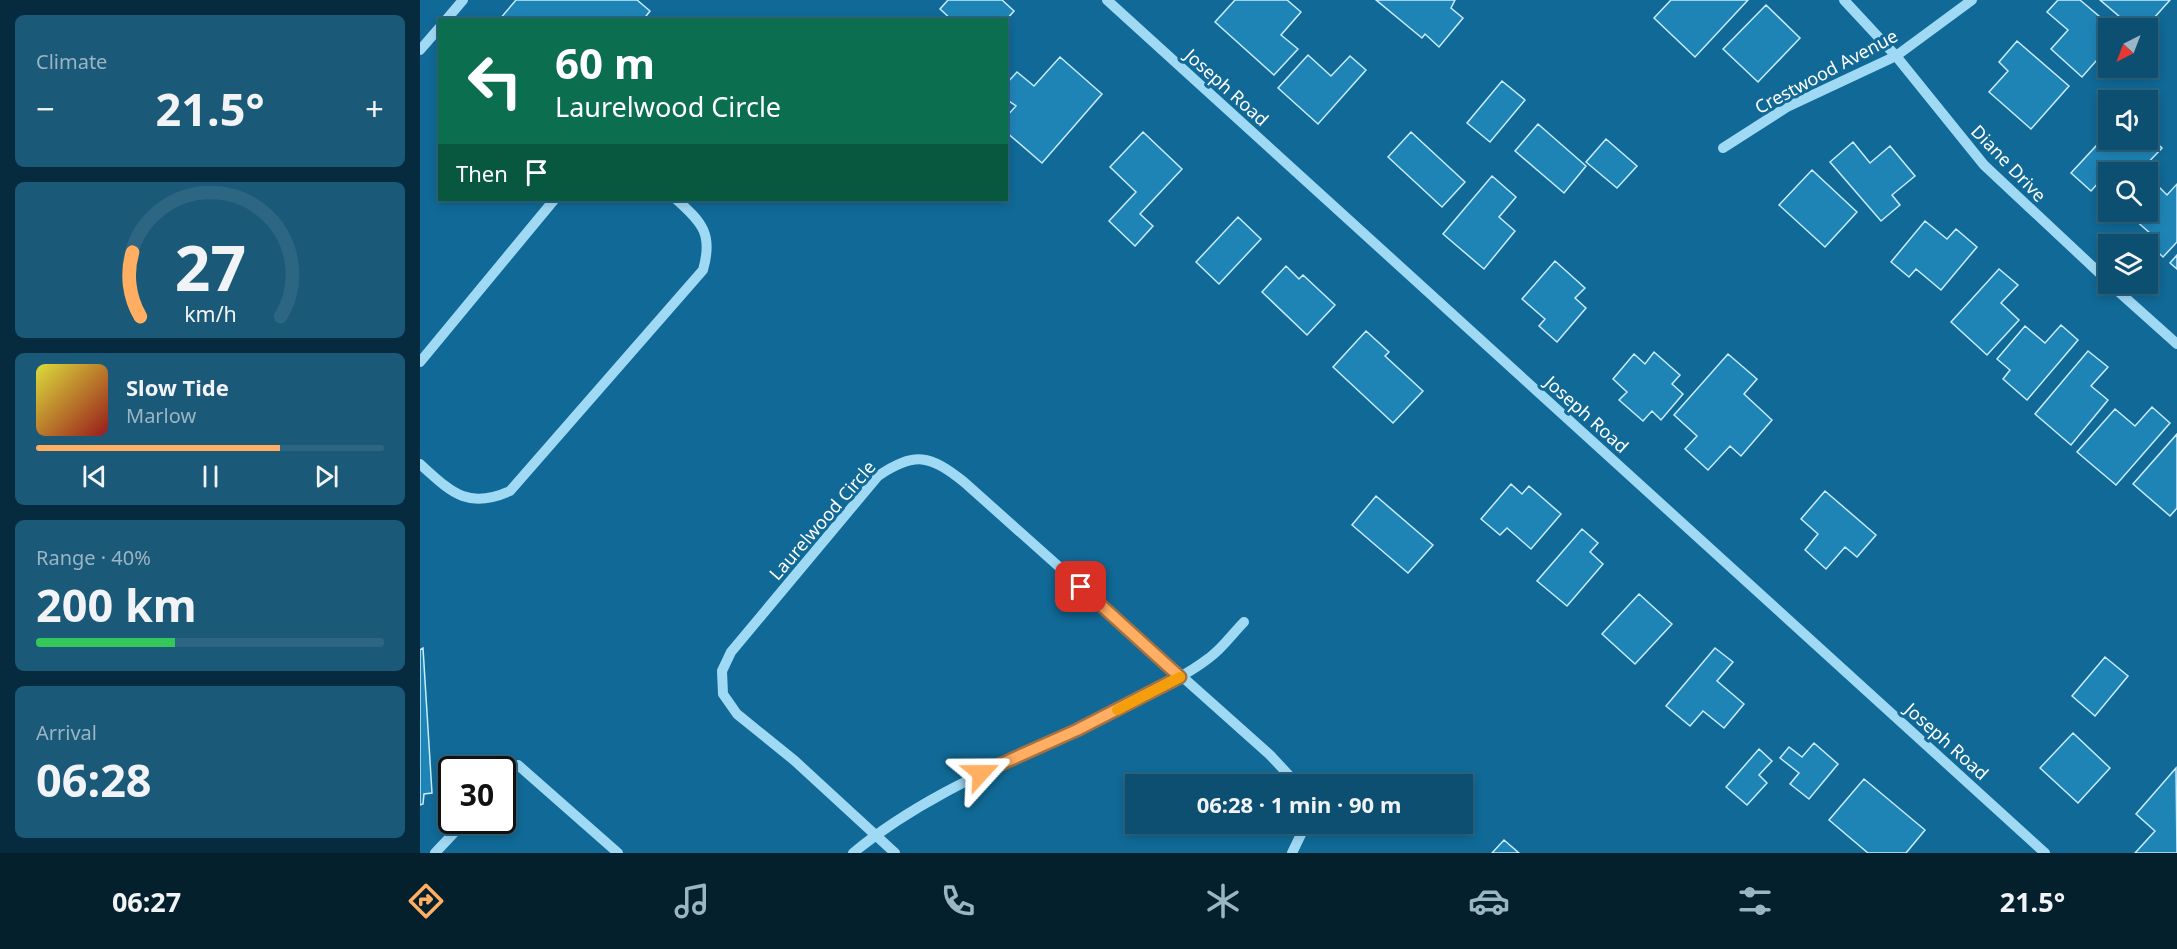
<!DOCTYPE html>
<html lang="en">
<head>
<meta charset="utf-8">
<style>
	:root { --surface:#0c4f70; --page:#1a5978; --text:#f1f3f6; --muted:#9ab5c3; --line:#2c6683; --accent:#ffae62 }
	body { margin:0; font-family:"Noto Sans",sans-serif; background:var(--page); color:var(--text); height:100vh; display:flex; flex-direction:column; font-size:22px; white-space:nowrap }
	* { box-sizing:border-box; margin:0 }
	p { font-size:20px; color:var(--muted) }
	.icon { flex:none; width:33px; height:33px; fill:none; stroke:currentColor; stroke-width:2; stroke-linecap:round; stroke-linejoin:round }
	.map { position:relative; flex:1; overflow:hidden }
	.side { display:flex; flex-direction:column; gap:15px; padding:15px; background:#072b3e; width:420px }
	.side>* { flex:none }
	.top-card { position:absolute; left:18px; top:18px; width:570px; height:183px; border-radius:0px; box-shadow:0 3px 9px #0003,0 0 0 2px var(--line); background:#0b6e4f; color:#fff; overflow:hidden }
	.needle { width:39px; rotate:222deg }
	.controls { position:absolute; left:1678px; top:18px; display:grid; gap:12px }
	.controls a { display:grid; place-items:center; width:60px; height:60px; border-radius:0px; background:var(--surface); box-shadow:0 3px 9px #0003,0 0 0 2px var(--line); font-size:30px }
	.speed { position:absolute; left:18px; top:756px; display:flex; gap:12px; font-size:30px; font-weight:700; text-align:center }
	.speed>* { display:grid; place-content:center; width:78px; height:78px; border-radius:50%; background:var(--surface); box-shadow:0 3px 9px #0003,0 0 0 2px var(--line); line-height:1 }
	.speed .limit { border:3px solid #111; border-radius:9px; background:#fff; color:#111 }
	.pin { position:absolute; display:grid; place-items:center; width:51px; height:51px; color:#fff; margin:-26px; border-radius:12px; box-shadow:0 3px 9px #0006 }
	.me { position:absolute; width:66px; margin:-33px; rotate:66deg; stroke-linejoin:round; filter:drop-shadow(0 0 4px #0008) }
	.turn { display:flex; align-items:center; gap:21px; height:126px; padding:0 18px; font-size:27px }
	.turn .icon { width:78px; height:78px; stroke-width:2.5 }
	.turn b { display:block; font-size:42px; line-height:51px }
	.then { display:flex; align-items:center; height:57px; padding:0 18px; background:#0003; gap:12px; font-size:22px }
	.big { font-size:45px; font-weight:700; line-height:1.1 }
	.side .widget { flex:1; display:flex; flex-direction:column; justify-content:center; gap:9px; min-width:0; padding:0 21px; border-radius:9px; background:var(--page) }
	.side .dial { align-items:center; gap:0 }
	.dial svg { height:156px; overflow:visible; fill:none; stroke:var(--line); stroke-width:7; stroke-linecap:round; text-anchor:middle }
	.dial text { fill:var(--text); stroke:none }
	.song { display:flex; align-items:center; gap:18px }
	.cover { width:72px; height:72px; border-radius:9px; background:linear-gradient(135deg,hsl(60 70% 55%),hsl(0 70% 35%)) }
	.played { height:6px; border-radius:3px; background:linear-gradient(90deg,var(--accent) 70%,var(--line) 70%) }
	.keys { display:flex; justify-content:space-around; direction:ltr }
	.heat { display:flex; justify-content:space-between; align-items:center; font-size:33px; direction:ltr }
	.charge { height:9px; border-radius:4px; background:linear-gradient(90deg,#34c759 40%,var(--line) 0) }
	.trip { position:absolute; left:705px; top:774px; width:348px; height:60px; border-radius:0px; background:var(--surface); box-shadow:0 3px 9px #0003,0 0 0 2px var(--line); font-weight:700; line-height:60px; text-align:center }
	.tab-bar { display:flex; height:96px; justify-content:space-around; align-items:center; background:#05202d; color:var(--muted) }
	.tab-bar .icon { width:42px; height:42px }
	.tab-bar .active { color:var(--accent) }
	.tab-bar b { font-size:27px; color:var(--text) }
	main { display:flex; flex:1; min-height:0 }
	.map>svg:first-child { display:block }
	.building { fill:#1e84b5; stroke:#c8ecfe; stroke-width:1.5 }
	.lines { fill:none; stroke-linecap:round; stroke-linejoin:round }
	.minor { stroke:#a0d9f4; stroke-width:10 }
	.route-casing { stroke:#a67140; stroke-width:15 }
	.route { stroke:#ffae62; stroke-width:10 }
	.slow { stroke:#f59e0b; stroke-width:10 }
	.labels { text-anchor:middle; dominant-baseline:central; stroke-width:6; stroke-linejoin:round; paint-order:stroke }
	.street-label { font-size:18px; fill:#fff; stroke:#106996 }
</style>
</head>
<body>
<main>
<section class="side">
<div class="widget"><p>Climate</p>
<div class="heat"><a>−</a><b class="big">21.5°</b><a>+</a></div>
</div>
<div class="widget dial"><svg viewBox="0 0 100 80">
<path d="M14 69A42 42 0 1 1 86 69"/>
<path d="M14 69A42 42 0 0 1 10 36" stroke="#ffae62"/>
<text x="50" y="56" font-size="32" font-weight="700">27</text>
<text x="50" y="72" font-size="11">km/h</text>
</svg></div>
<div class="widget">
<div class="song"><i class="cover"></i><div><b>Slow Tide</b><p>Marlow</p></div></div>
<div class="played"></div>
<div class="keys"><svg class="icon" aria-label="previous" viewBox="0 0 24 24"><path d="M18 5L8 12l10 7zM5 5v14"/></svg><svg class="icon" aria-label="pause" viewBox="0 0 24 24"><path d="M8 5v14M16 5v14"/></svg><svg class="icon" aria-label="next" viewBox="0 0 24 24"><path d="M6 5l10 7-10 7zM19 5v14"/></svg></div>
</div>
<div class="widget"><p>Range · 40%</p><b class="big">200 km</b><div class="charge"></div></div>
<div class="widget"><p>Arrival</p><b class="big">06:28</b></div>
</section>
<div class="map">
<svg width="1757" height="853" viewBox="0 0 1757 853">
	<rect width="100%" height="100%" fill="#106996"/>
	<!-- building -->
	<path class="building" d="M96,0H217L230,11L223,20H79Z
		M528,0H582L594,11L586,20H532L520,9Z
		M815,0H867L881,12L861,35L878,49L854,75L795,22Z
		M956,0H1035L1031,8L1043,18L1019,47L1005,34L1002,38Z
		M1251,0H1328L1275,57L1234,18Z
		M1638,0H1660L1693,28H1689V59L1683,53L1662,77L1631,49L1648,30L1627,12Z
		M1680,0H1750L1725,28H1713Z
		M1346,5L1380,38L1338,82L1303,49Z
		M1597,41L1649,86L1611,129L1569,92L1588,71L1579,62Z
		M888,55L911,76L930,56L946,70L898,124L858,88Z
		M640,57L682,94L622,163L586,132V117L596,106L586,99V84L597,72L614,86Z
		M1082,81L1105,100L1070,142L1047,123Z
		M1118,124L1166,166L1144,193L1095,151Z
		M723,132L762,169L720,214L733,226L715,246L689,221L716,192L690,167Z
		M991,132L1045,182L1022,207L968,157Z
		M1689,132V140H1728V135L1742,148L1719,172H1688L1671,191L1651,173Z
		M1186,139L1217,166L1197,188L1166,162Z
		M1433,142L1450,163L1470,146L1495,176L1472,195L1480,205L1461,221L1410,162Z
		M1392,170L1437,212L1405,247L1359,205Z
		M1072,176L1096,197L1079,217L1095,231L1064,269L1023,234Z
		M1730,178L1747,195L1757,184V242L1743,257L1725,240L1731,234L1706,212H1728Z
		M818,217L841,239L799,284L776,262Z
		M1505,221L1527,239L1536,229L1557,247L1521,290L1496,269L1489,277L1471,262Z
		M1757,255V269L1750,263Z
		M1135,261L1165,288L1155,298L1166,308L1137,342L1119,326L1125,319L1102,299Z
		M866,266L879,279L883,275L915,305L887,335L842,292Z
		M1579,269L1598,285L1581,303L1599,320L1567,355L1531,322Z
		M1641,325L1658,340L1607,400L1583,379L1590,370L1577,359L1605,326L1625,343Z
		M946,331L969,352L965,356L1003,391L973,423L913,367Z
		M1668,351L1688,367L1671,386L1688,400L1651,445L1615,414Z
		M1234,352L1260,375L1252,384L1263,394L1241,420L1232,411L1223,421L1199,400L1207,392L1193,379L1214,354L1225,364Z
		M1308,354L1337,379L1324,394L1352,420L1321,456L1310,446L1288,470L1265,449L1277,436L1254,415Z
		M1732,407L1750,423L1696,485L1657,452L1695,409L1715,426Z
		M1757,434V508L1750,516L1713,484Z
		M1091,484L1102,494L1109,486L1141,514L1111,549L1087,528L1080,535L1061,519Z
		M1405,491L1456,535L1437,557L1425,547L1406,569L1385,550L1398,534L1381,519Z
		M956,496L1013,545L988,573L932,525Z
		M1162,529L1178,543L1170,552L1183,564L1147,606L1117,581Z
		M1219,594L1252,624L1215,664L1182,634Z
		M3,648L12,793L4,794L3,804L0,805V650Z
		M1295,648L1313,662L1297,681L1324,704L1304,728L1283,711L1270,726L1246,706Z
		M1685,657L1708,676L1675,716L1652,696Z
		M1653,733L1690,768L1658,803L1620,768Z
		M1394,743L1418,764L1389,799L1370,784L1379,773L1360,758L1369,747L1382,757Z
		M1339,749L1352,761L1339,775L1347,783L1327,805L1306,787Z
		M1756,768L1757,853H1715L1735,831L1716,814Z
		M1444,779L1505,830L1486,853H1448L1409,820Z
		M1084,840L1099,853H1072Z"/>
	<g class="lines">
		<!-- minor -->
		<path class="minor" d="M687,0L1625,853
			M1424,0L1476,56L1564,165L1689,282
			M26,20L43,0
			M0,50L20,27
			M1303,148L1367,107L1476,56L1552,0
			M1690,284L1757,344
			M0,362L134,200
			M0,464C31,492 47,510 90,491L283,270C293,235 283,223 257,200
			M82,781L98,765L198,853
			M15,853L46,820
			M433,853C514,786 613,753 706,705C734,691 764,677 789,658C802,649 813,633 824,622
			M475,853L375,761L317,714L303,694L302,671L311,652L458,476C495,451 510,455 544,482L850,755L877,784
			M872,853L886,824"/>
	</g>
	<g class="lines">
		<!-- route casing -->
		<g class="route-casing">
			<path id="route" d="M561,773L657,730L760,677L661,587"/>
		</g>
		<!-- route -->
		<use href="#route" class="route"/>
		<!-- slow -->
		<path class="slow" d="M697,710L760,677"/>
	</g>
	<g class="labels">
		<!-- street labels -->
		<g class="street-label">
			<text transform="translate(1406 71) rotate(-28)">Crestwood Avenue</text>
			<text transform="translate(807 87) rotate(42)">Joseph Road</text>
			<text transform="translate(1589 163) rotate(46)">Diane Drive</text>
			<text transform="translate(1167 414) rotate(42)">Joseph Road</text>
			<text transform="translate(402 520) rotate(-49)">Laurelwood Circle</text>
			<text transform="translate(1527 741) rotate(42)">Joseph Road</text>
		</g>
	</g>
</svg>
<div class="controls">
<a><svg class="needle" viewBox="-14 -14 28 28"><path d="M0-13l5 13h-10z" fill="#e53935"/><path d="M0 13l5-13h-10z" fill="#9ab5c3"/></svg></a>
<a><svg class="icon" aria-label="sound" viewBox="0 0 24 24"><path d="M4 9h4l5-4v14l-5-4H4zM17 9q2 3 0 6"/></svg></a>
<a><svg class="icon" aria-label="search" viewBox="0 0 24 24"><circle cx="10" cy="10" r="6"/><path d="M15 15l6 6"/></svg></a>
<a><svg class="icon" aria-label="layers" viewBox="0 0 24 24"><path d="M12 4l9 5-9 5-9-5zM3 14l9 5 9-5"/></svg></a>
</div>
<div class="speed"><div class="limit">30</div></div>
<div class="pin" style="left:661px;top:587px;background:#d93025"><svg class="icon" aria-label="arrive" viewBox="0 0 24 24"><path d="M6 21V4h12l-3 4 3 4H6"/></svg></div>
<svg class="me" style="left:561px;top:773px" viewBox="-20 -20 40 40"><path d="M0-17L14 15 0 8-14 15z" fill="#ffae62" stroke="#fff" stroke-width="4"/></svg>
<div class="trip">06:28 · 1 min · 90 m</div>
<div class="top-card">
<div class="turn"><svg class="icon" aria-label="left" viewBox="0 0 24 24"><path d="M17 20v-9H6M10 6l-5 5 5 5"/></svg><div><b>60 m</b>Laurelwood Circle</div></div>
<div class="then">Then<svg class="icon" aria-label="arrive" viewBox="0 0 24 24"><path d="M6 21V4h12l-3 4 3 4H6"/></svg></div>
</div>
</div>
</main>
<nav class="tab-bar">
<b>06:27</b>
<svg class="icon active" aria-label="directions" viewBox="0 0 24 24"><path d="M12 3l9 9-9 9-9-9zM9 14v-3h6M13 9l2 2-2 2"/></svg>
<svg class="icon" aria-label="music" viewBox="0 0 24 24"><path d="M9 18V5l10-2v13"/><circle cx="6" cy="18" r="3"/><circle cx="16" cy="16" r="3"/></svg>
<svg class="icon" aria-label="phone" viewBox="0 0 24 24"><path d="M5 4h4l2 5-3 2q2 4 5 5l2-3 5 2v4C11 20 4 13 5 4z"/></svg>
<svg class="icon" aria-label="climate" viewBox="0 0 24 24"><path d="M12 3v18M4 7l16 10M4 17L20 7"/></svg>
<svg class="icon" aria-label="car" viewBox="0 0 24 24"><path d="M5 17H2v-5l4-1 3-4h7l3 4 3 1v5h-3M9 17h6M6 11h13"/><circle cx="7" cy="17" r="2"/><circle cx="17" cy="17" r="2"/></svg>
<svg class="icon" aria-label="filters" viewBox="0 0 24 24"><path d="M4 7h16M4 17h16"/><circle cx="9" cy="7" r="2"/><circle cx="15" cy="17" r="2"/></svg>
<b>21.5°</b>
</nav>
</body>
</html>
